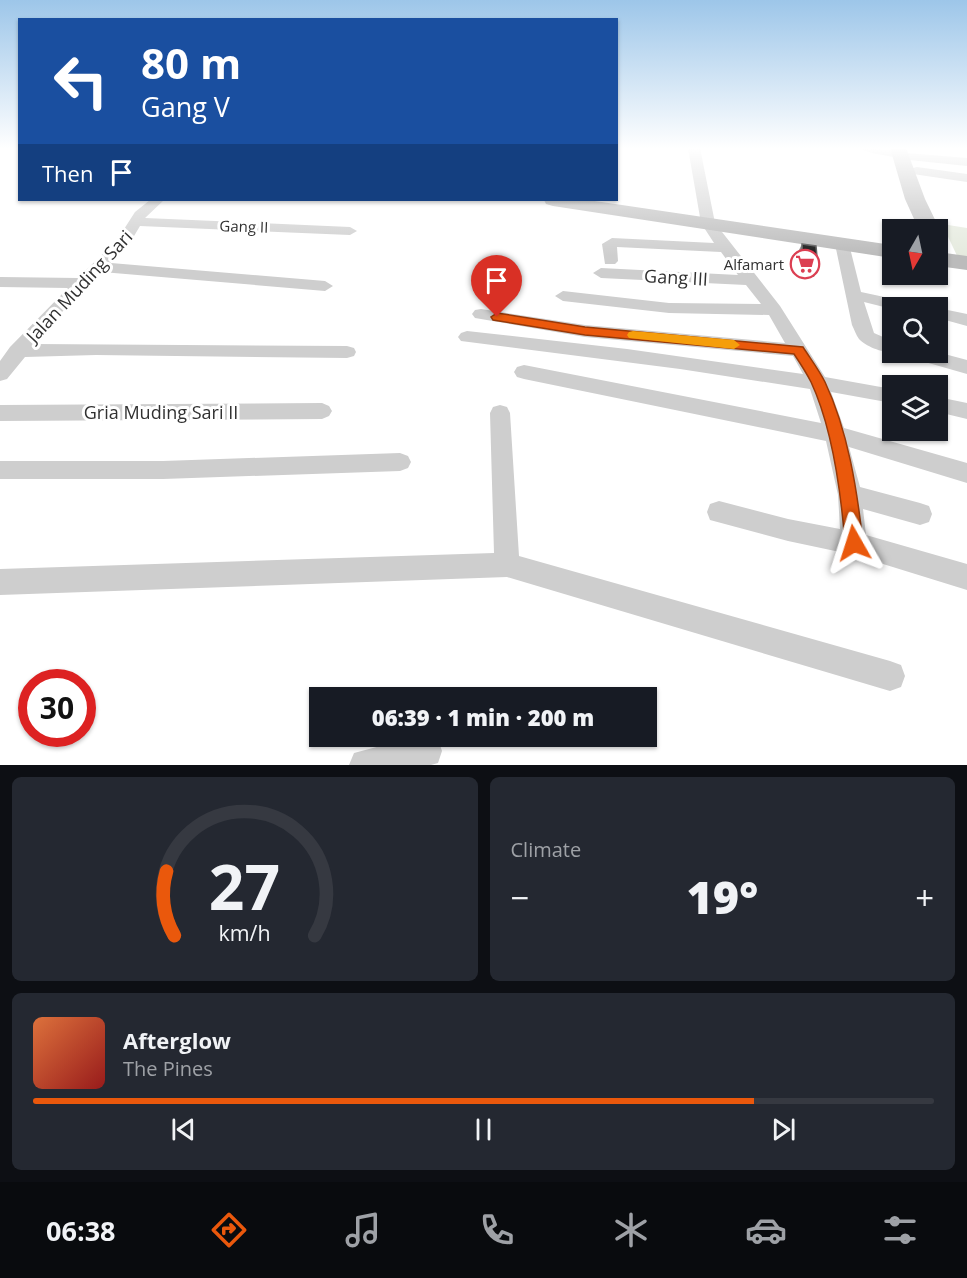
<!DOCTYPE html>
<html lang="en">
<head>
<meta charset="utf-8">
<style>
	:root { --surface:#171b24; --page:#242831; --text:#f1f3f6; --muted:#9ea1a6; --line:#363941; --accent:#ea580c }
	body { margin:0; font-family:"Open Sans",sans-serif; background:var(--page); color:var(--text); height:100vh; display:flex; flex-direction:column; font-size:22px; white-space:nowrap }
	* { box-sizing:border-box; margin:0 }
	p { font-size:20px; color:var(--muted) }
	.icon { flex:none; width:33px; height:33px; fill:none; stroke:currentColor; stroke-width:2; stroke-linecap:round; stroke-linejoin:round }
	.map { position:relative; height:765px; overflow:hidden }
	.side { display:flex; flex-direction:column; gap:12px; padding:12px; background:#0d0f14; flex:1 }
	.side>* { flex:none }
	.hud { position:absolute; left:18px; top:18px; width:600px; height:183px; border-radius:0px; box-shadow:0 2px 4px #0004; background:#1a4fa0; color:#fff; overflow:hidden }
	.needle { width:39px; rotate:189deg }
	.fabs { position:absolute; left:882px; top:219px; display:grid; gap:12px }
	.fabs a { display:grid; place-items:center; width:66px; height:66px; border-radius:0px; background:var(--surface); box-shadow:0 2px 4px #0004; font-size:30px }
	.speed { position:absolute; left:18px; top:669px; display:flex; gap:12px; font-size:30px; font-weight:700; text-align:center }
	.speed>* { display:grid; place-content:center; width:78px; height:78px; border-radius:50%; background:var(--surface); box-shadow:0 2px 4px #0004; line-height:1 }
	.speed .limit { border:9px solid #d22; background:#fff; color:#111 }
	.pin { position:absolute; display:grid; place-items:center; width:51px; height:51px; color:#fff; margin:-62px -26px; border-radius:50% 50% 50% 0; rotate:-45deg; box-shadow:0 0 6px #0007 }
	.pin .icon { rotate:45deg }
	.me { position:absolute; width:66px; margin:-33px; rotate:354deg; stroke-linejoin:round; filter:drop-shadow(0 0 4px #0008) }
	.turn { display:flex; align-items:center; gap:21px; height:126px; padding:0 24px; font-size:27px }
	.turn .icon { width:78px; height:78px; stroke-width:2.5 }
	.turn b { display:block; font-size:42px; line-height:51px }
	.then { display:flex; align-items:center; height:57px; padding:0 24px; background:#0003; gap:12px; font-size:22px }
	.big { font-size:45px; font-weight:800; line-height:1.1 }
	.side .card { flex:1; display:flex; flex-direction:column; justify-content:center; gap:9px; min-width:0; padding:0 21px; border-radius:9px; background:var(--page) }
	.side .dial { align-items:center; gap:0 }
	.dial svg { height:156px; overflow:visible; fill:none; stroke:var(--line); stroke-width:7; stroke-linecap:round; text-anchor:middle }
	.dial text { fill:var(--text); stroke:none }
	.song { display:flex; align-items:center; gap:18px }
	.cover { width:72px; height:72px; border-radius:9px; background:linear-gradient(135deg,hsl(20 70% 55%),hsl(0 70% 35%)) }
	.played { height:6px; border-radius:3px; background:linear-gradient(90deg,var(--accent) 80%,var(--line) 80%) }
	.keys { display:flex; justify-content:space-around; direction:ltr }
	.heat { display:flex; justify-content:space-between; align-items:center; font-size:33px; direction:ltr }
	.side .tiles { flex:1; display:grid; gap:12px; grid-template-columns:1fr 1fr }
	.card:last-child { grid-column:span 2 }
	.trip { position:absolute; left:309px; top:687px; width:348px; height:60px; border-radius:0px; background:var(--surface); box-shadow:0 2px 4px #0004; font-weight:800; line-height:60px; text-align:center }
	.dock { display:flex; height:96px; justify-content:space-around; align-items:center; background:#090b0e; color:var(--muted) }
	.dock .icon { width:42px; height:42px }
	.dock .selected { color:var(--accent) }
	.dock b { font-size:27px; color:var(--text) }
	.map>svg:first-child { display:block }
	.green { fill:#e5eade }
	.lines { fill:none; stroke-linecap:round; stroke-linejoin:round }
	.street { fill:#cecece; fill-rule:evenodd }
	.secondary { fill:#bbb; fill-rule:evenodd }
	.wall { fill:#8c8c8c }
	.building { fill:#181818; stroke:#5d5d5d; stroke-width:1.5 }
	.route { fill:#ea580c; stroke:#983908; stroke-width:1.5 }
	.slow { fill:#f59e0b }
	.labels { text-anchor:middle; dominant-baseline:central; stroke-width:6; stroke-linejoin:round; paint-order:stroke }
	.far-street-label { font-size:15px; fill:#313131; stroke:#fff }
	.far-poi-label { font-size:15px; fill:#313131; stroke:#fff; text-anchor:end }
	.street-label { font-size:18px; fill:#313131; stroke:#fff }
</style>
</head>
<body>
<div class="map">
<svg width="967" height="765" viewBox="0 0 967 765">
	<rect width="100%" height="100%" fill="#fff"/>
	<!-- green -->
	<path class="green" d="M942,224L967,228V263L960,262Z"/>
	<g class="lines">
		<!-- street -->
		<path class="street" d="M688,148H700L715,223L780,306L825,377L892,389V403L831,392L844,428L967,463V483L849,447L860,487L920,503L929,506L932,514L929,522L920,525L863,509L866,535L967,564V590L854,555L788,541L710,520L707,512L710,504L719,501L788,519L840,529L838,495L826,441L524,379L517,377L514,372L517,367L524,365L821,423L810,389L680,369L461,341L458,337L461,333L467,331L627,349L803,374L793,356L585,337L481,319L475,318L472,314L475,310L481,309L585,325L785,343L769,315L669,313L563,301L555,296L563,291L669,303L761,304L746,285L601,278L593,273L601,268L738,275L721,252L617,247L618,261L615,264H605L602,244L612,238L714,243L701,223Z
			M859,148L904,151L906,153L967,158V166L900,159C888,154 870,155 859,148Z
			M917,167L967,174V182L913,174V168Z
			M150,200H164L145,218L350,227L357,231L350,235L140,226L128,246L111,263L325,281L333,286L325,291L102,272L62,312L35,344L347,346L354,348L356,352L354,356L347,358L96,355L25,357L7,379L0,381V361L10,347L68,288L0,287V277L78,278L117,240L135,212Z
			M842,240L849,244L861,292L917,304L919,308L892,309L864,302L874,333L892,341V352H898C888,355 866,347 859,339C856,335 854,329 852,325L835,244Z
			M938,308L967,314V326L938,318Z
			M902,352H937L967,360V374L904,356Z
			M938,397L967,403V419L938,412Z
			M322,403L329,406L332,411L329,416L322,419L0,421V405Z
			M500,405L507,407L510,413L519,556L890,661L901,665L905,676L901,687L890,691L507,577L0,595V569L494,553L490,413L493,407Z
			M400,453L408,456L411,462L408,468L400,471L163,479H0V461H163Z
			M418,736H430L438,739L442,751L438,763L431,765H349L354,753Z"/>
		<!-- secondary -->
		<path class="secondary" d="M890,148H906L925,199L940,230L938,234V230H919L905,199Z
			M544,200H588L892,245V258L553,206L546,204Z
			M938,252L967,256V270L938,266Z"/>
	</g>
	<!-- wall -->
	<path class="wall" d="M802,244L818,268L814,277L799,274L798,252Z"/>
	<!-- building -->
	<path class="building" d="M802,244L816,246L818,268L803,266Z"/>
	<!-- sky -->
	<linearGradient id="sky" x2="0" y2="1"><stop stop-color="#9dc6e9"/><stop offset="0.58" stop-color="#fff"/><stop offset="1" stop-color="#fff" stop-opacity="0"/></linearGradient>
	<rect width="967" height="256" fill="url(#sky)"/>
	<!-- route -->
	<path class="route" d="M497,313L585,327L803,347C810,358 819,370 825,382C848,431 857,489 863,543L860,548L854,551L848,548L845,543C841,493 832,427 811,382C806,372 800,363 794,354L585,335L493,320L491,317Z"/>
	<!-- slow -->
	<path class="slow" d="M633,331L734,340L740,345L734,349L629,338L627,335L629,332Z"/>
	<!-- icons -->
	<defs>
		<g id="supermarket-ring" transform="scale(1.5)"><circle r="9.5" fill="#fff" stroke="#dc3f52" stroke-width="1.5"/><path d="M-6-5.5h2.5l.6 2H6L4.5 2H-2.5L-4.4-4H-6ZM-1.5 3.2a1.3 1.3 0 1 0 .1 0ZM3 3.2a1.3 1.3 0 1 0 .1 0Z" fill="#dc3f52"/></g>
	</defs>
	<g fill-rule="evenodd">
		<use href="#supermarket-ring" x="805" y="264"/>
	</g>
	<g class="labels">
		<!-- far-street labels -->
		<g class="far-street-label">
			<text transform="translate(244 226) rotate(2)">Gang II</text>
		</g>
		<!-- far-poi labels -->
		<g class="far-poi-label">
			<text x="784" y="264">Alfamart</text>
		</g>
		<!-- street labels -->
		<g class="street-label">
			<text transform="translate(676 277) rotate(3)">Gang III</text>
			<text transform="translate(79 286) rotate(-47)">Jalan Muding Sari</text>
			<text x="161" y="412">Gria Muding Sari II</text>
		</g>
	</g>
</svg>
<div class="fabs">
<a><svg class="needle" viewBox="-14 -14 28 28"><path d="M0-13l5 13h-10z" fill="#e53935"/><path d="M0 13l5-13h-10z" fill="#9ea1a6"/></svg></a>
<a><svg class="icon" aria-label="search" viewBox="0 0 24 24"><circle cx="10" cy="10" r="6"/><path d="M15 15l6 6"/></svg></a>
<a><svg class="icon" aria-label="layers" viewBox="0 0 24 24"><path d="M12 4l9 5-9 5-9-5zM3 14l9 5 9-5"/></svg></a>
</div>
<div class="speed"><div class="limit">30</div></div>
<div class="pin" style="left:497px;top:317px;background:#d93025"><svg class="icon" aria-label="arrive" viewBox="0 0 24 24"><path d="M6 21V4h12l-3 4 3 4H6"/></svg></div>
<svg class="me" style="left:854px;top:543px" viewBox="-20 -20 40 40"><path d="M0-17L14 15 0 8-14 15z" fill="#ea580c" stroke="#fff" stroke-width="4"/></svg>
<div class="trip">06:39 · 1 min · 200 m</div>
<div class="hud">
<div class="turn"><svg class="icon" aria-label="left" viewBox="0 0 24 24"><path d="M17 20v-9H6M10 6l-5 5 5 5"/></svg><div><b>80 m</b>Gang V</div></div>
<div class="then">Then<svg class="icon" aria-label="arrive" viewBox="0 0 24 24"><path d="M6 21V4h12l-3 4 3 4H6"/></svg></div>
</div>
</div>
<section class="side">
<div class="tiles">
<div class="card dial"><svg viewBox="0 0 100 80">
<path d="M14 69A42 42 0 1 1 86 69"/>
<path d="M14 69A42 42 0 0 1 10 36" stroke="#ea580c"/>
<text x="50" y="56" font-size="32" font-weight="700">27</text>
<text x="50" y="72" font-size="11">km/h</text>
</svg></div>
<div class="card"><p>Climate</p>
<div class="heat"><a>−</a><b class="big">19°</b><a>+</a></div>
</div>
<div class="card">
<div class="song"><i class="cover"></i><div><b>Afterglow</b><p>The Pines</p></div></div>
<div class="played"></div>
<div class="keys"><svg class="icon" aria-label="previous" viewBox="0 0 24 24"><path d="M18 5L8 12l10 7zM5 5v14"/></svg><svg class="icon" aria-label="pause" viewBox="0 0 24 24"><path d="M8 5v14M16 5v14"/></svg><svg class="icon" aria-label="next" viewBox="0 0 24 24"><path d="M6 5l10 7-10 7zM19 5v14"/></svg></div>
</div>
</div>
</section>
<nav class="dock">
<b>06:38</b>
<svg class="icon selected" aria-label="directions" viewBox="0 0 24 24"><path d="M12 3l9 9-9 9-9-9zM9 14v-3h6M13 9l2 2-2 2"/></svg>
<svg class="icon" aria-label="music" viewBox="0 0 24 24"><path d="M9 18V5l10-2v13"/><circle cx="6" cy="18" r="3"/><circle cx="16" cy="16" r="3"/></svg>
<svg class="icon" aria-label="phone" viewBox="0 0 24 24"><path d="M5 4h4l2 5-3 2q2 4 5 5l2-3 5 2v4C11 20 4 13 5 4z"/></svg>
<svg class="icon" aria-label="climate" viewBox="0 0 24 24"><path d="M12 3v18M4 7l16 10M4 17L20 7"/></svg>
<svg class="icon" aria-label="car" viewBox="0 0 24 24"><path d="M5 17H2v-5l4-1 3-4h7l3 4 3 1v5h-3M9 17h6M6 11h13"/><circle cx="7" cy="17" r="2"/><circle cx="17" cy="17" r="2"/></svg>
<svg class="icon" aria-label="filters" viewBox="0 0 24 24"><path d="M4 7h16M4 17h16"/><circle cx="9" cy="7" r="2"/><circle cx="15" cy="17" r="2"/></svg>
</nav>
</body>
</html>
